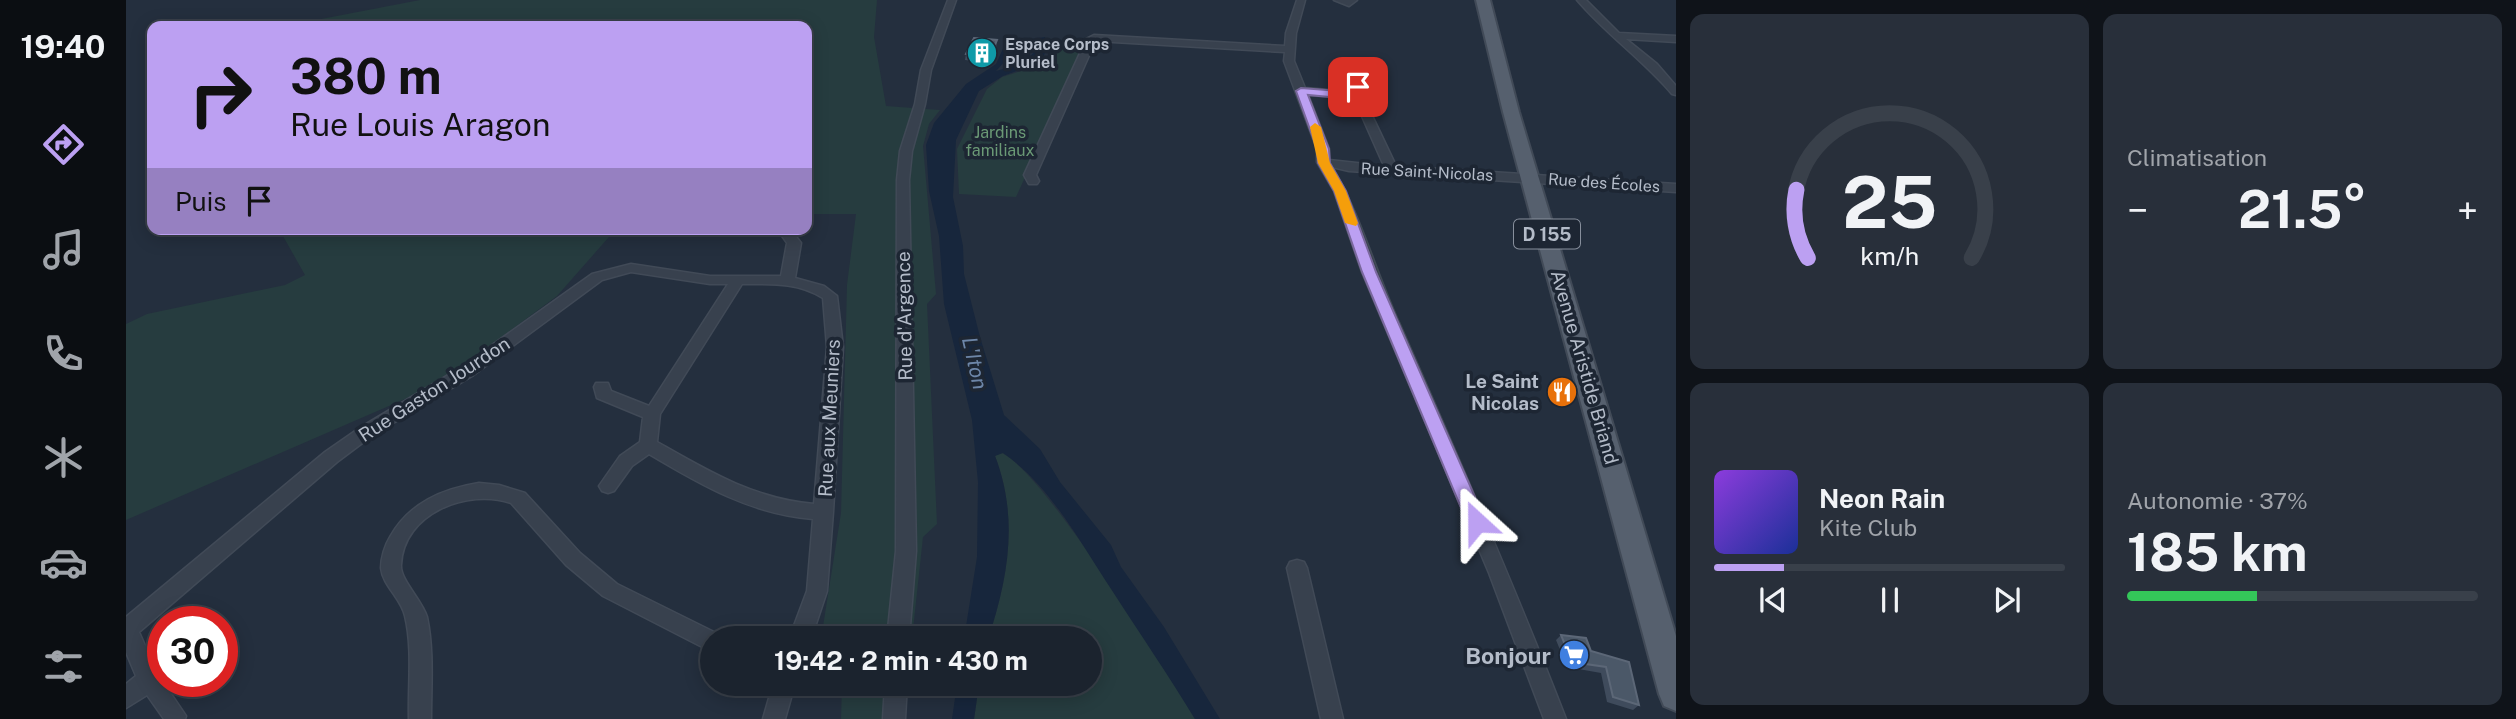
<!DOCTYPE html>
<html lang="fr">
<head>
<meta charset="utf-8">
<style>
	:root { --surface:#1b232e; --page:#282f3a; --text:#f1f3f6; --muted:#a0a4aa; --line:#39404a; --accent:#bca0f2 }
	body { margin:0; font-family:"Public Sans",sans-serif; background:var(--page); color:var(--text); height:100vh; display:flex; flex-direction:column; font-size:26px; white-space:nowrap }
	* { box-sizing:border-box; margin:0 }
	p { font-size:23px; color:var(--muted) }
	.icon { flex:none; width:38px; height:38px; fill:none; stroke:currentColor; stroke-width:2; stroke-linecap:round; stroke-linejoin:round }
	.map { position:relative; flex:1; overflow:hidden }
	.details { display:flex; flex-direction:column; gap:14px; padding:14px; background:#0f1319; width:840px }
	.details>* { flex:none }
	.top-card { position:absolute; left:21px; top:21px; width:665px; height:214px; border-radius:14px; box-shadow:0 4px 18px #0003,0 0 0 2px var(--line); background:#bca0f2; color:#111; overflow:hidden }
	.speed { position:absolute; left:21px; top:606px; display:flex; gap:14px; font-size:35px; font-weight:700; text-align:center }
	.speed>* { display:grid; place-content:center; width:91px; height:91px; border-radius:50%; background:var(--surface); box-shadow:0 4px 18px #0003,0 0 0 2px var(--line); line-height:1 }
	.speed .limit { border:10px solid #d22; background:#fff; color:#111 }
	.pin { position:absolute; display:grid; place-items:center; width:60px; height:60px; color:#fff; margin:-30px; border-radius:14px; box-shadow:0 4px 10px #0006 }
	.me { position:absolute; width:77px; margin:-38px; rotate:336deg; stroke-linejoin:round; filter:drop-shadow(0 0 5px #0008) }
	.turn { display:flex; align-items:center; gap:24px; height:147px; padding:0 28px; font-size:32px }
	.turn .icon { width:91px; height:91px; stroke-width:2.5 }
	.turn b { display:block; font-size:49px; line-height:60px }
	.then { display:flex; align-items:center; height:66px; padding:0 28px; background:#0003; gap:14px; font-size:26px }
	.big { font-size:52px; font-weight:700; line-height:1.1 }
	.details .widget { flex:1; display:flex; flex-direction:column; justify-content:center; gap:10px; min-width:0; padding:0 24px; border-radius:14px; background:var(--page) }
	.details .dial { align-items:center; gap:0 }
	.dial svg { height:182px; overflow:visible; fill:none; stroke:var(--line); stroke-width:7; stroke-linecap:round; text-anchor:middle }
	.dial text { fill:var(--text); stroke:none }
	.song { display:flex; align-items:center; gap:21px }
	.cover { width:84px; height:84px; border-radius:10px; background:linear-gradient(135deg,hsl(270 70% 55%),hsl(230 70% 35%)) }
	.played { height:7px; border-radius:4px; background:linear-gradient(90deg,var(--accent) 20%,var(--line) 20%) }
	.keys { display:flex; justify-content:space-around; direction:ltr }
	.heat { display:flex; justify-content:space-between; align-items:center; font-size:38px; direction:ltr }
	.charge { height:10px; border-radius:5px; background:linear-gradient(90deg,#34c759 37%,var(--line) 0) }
	.details .tiles { flex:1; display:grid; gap:14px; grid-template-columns:repeat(2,1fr) }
	.trip { position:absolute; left:574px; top:626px; width:402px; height:70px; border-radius:35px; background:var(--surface); box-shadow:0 4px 18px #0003,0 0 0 2px var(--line); font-weight:700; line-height:70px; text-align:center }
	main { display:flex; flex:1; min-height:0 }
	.menu { display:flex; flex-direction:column; width:126px; justify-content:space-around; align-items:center; background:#0b0e12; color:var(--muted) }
	.menu .icon { width:49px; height:49px }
	.menu .selected { color:var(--accent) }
	.menu b { font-size:32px; color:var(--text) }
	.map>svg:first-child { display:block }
	.green { fill:#263c3f }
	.water { fill:#17263c }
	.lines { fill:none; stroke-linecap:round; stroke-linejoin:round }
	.street-casing { stroke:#414a57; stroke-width:3 }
	.primary-casing { stroke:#414a57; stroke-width:4 }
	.street { fill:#38414e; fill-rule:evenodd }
	.primary { fill:#56606e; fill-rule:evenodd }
	.wall { fill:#3f4b5c }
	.shaded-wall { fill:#2f3b4b }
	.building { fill:#4b5868; stroke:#5c6777; stroke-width:2 }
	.route { fill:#bca0f2; stroke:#7a689d; stroke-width:2 }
	.slow { fill:#f59e0b }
	.labels { text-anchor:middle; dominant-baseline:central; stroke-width:7; stroke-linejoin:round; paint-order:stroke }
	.far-poi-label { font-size:16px; font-weight:bold; fill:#b4bcc9; stroke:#1d2633; text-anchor:start }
	.far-park-label { font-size:16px; fill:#6b9a76; stroke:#1d2633 }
	.far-street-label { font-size:16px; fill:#b4bcc9; stroke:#1d2633 }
	.shield { fill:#1d2633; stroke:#878f9c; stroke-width:2 }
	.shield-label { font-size:18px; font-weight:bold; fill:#b4bcc9 }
	.street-label { font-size:19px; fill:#b4bcc9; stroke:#1d2633 }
	.poi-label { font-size:19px; font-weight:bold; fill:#b4bcc9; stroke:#1d2633; text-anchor:end }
	.water-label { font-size:21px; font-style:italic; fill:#6d86a8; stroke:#1d2633 }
	.near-poi-label { font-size:23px; font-weight:bold; fill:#b4bcc9; stroke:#1d2633; text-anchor:end }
</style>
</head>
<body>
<main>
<nav class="menu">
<b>19:40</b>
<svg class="icon selected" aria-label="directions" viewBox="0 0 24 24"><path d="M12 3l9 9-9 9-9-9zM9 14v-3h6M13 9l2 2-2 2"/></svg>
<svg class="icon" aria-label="music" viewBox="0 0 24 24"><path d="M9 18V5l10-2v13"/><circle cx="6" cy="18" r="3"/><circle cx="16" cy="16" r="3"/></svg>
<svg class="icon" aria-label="phone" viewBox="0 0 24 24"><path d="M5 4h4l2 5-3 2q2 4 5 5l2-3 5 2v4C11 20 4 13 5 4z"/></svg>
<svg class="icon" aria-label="climate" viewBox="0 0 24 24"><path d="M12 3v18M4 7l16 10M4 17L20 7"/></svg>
<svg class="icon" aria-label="car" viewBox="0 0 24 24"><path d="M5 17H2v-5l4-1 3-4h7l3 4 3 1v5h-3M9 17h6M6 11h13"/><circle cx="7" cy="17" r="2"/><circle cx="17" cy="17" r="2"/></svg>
<svg class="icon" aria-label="filters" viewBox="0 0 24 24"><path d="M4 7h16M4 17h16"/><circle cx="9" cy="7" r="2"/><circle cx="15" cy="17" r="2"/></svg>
</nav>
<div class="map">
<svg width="1550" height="719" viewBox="0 0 1550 719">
	<rect width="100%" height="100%" fill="#242f3e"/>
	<!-- green -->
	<path class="green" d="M294,0H751L748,37L760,106L814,110L803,124L797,146L810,294L801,304L811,524L797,537L786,639H695L715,513L721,285L730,214H681L684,176L681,175V26H159Z
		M927,45L958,49L890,197L833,194L831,149L861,89L876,77L920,63Z
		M153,229H490L431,296L309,386L0,520V324L21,314L159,285L179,275Z
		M874,452C916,468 1041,671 1069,719H848L853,684H964V639H862C882,579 893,518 869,456Z
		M716,684H778L762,719H715Z"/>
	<!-- water -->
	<path class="water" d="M919,37L922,46L915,62L877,76L853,91L830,140L827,197L837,246L838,274L854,337L878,415L914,449L934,482L985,545L995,567L1038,627L1094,719H1069C1043,676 1014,634 987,592C955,544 925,486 877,453L869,456C893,519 882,578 862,639H838L851,557L852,482L846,420L818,304L813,236L803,191L800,145L808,123L840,84L870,64L880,42H884L880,60L870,71L899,63L907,53L906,39Z
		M831,684H853L848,719H826Z"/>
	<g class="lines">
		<!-- street casing -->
		<g class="street-casing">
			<path id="street" d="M822,0H830L805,70L799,104L786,151L783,180L790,551L783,639H761L770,551L771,180L774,151L789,104L795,70Z
				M1171,0H1179L1170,33L1168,61L1179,88L1214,91L1232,84L1257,95V99L1241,105L1270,166L1550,184V192L1223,171L1206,167C1234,214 1250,273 1273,323C1331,454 1388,585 1440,719H1418L1363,573L1236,272L1208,191L1191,162V149L1158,61L1159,52L970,41L966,43L965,51L910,175L913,181L911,184H903L898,175L955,51L958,40L968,35L1159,46L1160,33ZM1232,91L1244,97L1236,99L1224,94ZM1182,95L1213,97L1231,105L1258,166L1203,160V149Z
				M1208,0H1231L1223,6Z
				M1451,0H1460L1493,33L1550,36V42L1500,39L1531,64L1550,86V95L1546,94C1517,60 1480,34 1451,0Z
				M651,229H664L675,243L669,278L698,286L711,296L717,347L707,512L701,591L685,639H663L681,591L687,519C625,514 575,485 523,454L506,466L488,491L482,493L476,491L473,486L494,456L514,442L517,417L471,398L468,387L470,383H482L485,391L523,406L602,284H584L505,272L476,280L346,376L247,435L211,462L13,632L31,673L60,716L59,719H38L21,695L0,708V684L10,676L0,652V617L199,452L235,427L334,368L466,274L505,264L584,276H655L661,243ZM616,284C644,284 672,282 697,298L701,347L688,504C628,499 582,471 531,442L534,414Z
				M353,483L373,485L399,493L454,553L491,584L594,635L595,639H586V652L477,596L440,565L385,503C342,488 277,513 275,565C274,580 296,600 301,617C308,650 305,686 305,719H283C282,685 287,649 279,616C275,598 257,586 255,568C255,558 259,545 264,537C283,503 316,489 353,483Z
				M1171,560L1178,562L1181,568L1217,719H1195L1161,568L1164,562Z
				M647,684H669L659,719H637Z
				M759,684H781L779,719H757Z"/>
		</g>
		<!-- primary casing -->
		<g class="primary-casing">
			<path id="primary" d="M1350,0H1364L1393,112L1550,636V711L1538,706L1533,694L1377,112Z"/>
		</g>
		<!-- street -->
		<use href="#street" class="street"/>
		<!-- primary -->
		<use href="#primary" class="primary"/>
	</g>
	<!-- wall -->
	<path class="wall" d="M871,40V46L864,63L839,60L840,54Z
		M1435,635L1465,651L1513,705L1507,710L1481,702L1475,673L1441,667L1430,640Z"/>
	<!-- shaded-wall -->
	<path class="shaded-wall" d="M871,40V46L864,63V57Z"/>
	<!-- building -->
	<path class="building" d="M848,38L871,40L864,57L840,54Z
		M1435,635L1460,638L1465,651L1503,662L1513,705L1487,697L1480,667L1446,662Z"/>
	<!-- route -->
	<path class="route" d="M1232,84L1235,85V89L1214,98L1182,95L1203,149L1204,163L1220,191L1250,272L1360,522L1357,527H1344L1341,522L1236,272L1208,191L1192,163L1191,149L1170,91L1175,88L1213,91Z"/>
	<!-- slow -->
	<path class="slow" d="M1189,123L1195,127L1204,163L1220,191L1232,223L1230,226L1219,223L1208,191L1192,163L1184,127Z"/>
	<!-- icons -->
	<defs>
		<g id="building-disc" transform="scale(1.575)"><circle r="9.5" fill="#0f9aa8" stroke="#1d2633"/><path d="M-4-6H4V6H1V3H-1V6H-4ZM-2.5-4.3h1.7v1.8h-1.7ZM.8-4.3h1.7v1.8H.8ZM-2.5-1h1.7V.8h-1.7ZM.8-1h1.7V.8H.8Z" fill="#fff"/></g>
		<g id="restaurant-disc" transform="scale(1.575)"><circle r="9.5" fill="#e8710a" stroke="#1d2633"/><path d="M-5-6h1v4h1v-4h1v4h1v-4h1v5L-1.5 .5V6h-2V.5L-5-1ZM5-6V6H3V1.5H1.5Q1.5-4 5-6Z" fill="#fff"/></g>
		<g id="supermarket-disc" transform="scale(1.575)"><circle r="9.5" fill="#3f7fe0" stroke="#1d2633"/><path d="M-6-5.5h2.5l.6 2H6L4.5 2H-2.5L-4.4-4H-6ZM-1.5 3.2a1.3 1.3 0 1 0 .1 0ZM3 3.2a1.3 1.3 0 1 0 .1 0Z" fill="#fff"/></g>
	</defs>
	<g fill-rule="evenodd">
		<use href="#building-disc" x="856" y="53"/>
		<use href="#restaurant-disc" x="1436" y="392"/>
		<use href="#supermarket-disc" x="1448" y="655"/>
	</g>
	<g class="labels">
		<!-- far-poi labels -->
		<g class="far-poi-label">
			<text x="879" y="44">Espace Corps<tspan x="879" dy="18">Pluriel</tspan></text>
		</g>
		<!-- far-park labels -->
		<g class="far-park-label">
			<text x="874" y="132">Jardins<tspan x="874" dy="18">familiaux</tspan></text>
		</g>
		<!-- far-street labels -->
		<g class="far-street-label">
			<text transform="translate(1301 172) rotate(3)">Rue Saint-Nicolas</text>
			<text transform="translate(1478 183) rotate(4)">Rue des Écoles</text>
		</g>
		<!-- shield labels -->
		<rect class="shield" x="1388" y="219.5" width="66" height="29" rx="5"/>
		<g class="shield-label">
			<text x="1421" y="234">D 155</text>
		</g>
		<!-- street labels -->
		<g class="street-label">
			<text transform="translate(778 316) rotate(-91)">Rue d'Argence</text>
			<text transform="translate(1459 367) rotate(74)">Avenue Aristide Briand</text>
			<text transform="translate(308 389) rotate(-33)">Rue Gaston Jourdon</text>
			<text transform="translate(703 418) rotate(-87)">Rue aux Meuniers</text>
		</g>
		<!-- poi labels -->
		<g class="poi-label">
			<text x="1413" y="381">Le Saint<tspan x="1413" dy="22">Nicolas</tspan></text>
		</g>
		<!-- water labels -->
		<g class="water-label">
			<text transform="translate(849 363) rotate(77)">L'Iton</text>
		</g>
		<!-- near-poi labels -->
		<g class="near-poi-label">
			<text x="1425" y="655">Bonjour</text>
		</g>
	</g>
</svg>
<div class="speed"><div class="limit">30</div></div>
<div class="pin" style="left:1232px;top:87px;background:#d93025"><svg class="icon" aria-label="arrive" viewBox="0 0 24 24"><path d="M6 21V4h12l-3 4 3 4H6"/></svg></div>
<svg class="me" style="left:1351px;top:522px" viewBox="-20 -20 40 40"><path d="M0-17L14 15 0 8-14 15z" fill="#bca0f2" stroke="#fff" stroke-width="4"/></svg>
<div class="trip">19:42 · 2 min · 430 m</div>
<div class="top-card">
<div class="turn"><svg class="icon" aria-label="right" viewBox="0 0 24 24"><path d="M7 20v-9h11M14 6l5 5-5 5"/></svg><div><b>380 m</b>Rue Louis Aragon</div></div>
<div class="then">Puis<svg class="icon" aria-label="arrive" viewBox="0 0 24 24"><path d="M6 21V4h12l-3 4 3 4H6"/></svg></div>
</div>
</div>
<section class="details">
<div class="tiles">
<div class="widget dial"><svg viewBox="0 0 100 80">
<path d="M14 69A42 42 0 1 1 86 69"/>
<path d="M14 69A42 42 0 0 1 9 39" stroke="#bca0f2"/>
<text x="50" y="56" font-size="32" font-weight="700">25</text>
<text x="50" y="72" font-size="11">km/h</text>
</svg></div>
<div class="widget"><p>Climatisation</p>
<div class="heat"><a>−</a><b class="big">21.5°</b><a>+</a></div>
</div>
<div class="widget">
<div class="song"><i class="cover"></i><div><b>Neon Rain</b><p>Kite Club</p></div></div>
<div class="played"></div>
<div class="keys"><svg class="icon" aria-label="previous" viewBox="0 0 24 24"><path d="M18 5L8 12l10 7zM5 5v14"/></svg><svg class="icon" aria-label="pause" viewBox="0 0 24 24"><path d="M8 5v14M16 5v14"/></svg><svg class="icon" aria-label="next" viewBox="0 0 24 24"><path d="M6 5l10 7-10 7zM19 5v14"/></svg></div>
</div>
<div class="widget"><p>Autonomie · 37%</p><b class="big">185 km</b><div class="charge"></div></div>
</div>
</section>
</main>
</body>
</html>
